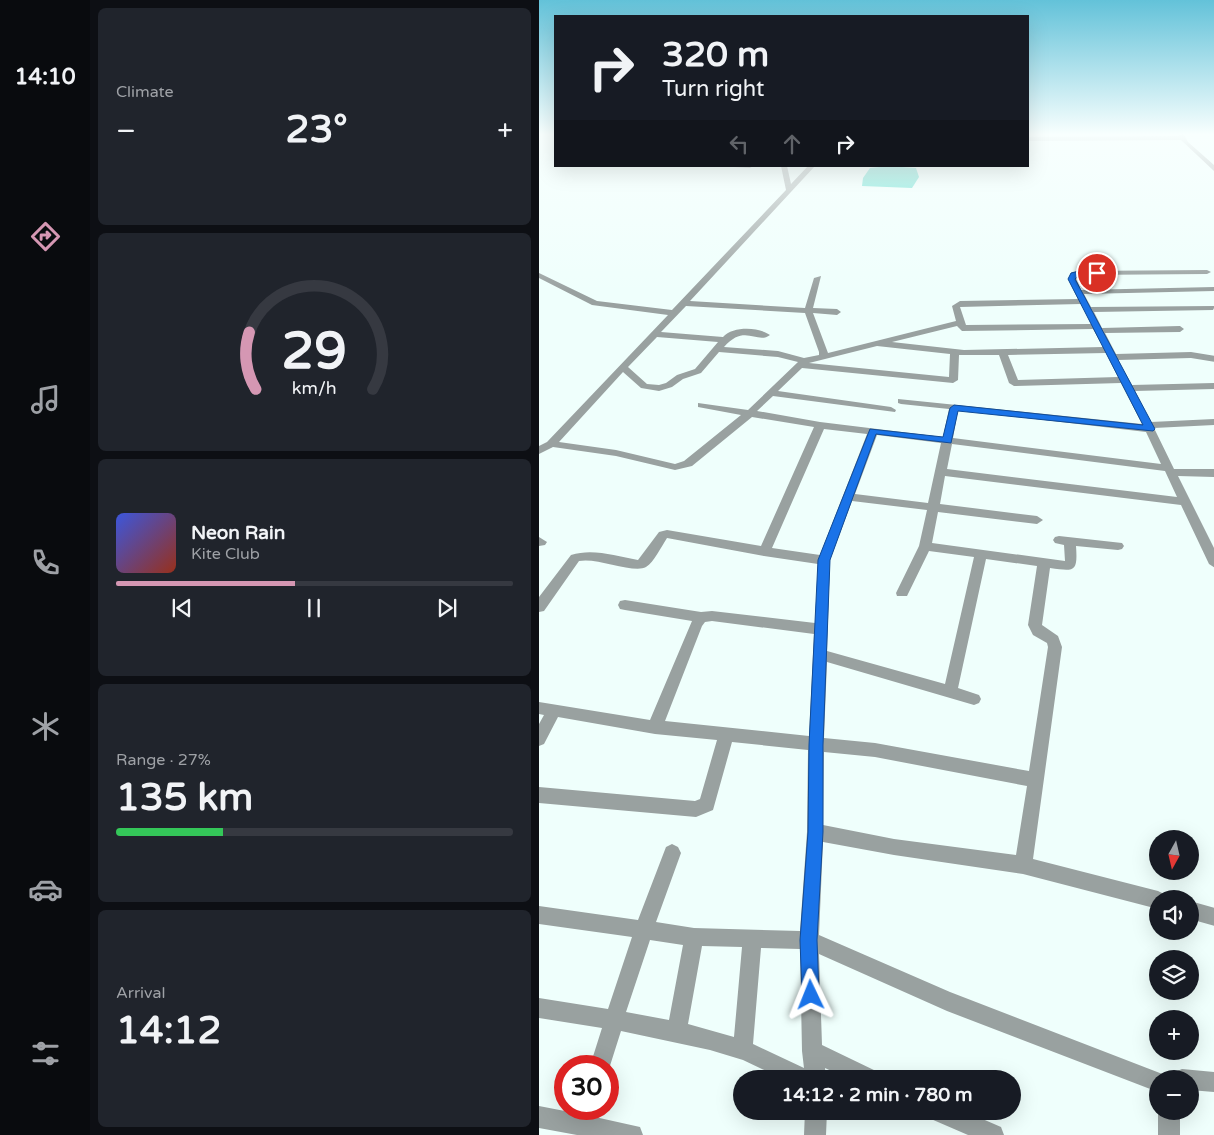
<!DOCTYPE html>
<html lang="en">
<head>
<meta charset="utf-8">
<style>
	:root { --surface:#171b24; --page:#20242c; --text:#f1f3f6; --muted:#9ea1a6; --line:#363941; --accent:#d597b3 }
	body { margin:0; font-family:"Varela Round",sans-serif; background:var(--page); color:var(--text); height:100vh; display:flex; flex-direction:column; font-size:19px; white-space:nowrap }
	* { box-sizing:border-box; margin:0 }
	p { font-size:16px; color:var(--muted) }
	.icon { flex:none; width:28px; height:28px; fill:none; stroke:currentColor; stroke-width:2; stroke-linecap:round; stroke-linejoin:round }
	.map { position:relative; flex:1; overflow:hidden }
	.panel { display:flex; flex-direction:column; gap:8px; padding:8px; background:#0d0f14; width:449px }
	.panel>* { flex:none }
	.banner { position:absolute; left:15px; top:15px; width:475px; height:152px; border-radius:0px; box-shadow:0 5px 20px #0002; background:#171b24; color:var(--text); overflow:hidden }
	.needle { width:32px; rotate:188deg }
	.controls { position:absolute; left:610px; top:830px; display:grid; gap:10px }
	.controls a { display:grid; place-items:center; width:50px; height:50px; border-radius:50%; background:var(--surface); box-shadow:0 5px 20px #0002; font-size:25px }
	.speed { position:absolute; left:15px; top:1055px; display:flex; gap:10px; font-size:25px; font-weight:700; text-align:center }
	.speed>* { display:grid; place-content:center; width:65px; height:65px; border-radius:50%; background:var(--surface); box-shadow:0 5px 20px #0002; line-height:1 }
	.speed .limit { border:8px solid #d22; background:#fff; color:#111 }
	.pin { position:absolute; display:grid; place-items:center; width:42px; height:42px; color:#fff; margin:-21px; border:2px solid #fff; border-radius:50%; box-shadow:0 1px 5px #0007 }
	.me { position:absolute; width:55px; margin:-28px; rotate:358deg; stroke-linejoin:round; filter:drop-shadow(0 0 4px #0008) }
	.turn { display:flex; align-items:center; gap:18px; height:105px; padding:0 25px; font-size:22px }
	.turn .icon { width:65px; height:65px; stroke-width:2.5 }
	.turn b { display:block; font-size:35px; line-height:42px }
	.lanes { display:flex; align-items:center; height:48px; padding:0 25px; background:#0003; justify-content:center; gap:25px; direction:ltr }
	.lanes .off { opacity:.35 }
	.big { font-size:38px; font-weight:800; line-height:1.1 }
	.panel .tile { flex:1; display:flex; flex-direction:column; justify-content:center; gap:8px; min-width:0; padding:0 18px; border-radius:8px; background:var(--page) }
	.panel .dial { align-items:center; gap:0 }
	.dial svg { height:130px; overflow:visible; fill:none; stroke:var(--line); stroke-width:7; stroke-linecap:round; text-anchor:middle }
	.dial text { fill:var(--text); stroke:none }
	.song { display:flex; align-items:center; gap:15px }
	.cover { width:60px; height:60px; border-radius:8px; background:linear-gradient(135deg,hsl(230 70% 55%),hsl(10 70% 35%)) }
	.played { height:5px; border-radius:2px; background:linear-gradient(90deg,var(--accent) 45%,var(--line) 45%) }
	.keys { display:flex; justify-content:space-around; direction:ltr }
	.heat { display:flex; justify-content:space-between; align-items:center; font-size:28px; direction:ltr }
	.charge { height:8px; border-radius:4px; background:linear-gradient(90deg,#34c759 27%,var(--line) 0) }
	.trip { position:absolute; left:194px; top:1070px; width:288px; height:50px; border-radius:25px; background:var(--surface); box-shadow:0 5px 20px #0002; font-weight:800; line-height:50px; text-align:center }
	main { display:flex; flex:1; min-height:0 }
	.menu { display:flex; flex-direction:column; width:90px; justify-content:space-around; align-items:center; background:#090b0e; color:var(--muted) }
	.menu .icon { width:35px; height:35px }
	.menu .selected { color:var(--accent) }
	.menu b { font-size:22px; color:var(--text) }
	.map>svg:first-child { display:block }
	.water { fill:#3cd7c3 }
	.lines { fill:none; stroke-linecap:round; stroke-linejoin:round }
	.street { fill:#99a1a0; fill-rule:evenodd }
	.route { fill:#1a73e8; stroke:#114b97 }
</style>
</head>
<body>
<main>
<nav class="menu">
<b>14:10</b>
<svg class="icon selected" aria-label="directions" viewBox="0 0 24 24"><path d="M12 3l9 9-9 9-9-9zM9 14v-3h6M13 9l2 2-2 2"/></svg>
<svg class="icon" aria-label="music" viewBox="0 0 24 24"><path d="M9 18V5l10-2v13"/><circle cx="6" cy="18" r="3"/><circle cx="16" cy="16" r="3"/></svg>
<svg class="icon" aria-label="phone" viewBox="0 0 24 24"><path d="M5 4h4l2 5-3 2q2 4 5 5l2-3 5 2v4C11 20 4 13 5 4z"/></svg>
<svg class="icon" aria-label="climate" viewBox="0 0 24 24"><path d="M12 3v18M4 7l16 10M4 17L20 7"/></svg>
<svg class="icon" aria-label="car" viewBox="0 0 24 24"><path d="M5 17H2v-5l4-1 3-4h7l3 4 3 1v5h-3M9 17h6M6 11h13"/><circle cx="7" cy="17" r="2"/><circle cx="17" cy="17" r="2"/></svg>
<svg class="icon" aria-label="filters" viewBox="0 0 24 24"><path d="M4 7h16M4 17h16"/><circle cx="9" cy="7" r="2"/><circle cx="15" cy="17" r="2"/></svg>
</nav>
<section class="panel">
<div class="tile"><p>Climate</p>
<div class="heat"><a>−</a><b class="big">23°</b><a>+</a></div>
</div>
<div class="tile dial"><svg viewBox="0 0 100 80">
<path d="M14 69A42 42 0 1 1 86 69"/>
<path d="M14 69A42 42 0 0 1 10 34" stroke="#d597b3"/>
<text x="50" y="56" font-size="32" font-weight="700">29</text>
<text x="50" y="72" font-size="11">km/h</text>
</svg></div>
<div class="tile">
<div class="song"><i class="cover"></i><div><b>Neon Rain</b><p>Kite Club</p></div></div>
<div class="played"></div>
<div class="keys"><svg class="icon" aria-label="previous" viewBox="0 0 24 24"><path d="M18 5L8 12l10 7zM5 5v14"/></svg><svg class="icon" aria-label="pause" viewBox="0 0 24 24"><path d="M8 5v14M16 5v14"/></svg><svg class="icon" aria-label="next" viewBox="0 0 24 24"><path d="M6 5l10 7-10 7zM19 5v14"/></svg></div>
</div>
<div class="tile"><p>Range · 27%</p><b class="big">135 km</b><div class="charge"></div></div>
<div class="tile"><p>Arrival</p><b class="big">14:12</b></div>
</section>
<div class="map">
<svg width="676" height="1135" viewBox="0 0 676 1135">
	<rect width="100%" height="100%" fill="#effffc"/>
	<!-- water -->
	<path class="water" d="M349,166L377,168L380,177L373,188L323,186L324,178L331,168Z"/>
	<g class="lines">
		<!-- street -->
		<path class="street" d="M638,133H644L649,142L676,166V172L642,140L489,141V137L640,136Z
			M178,166H214L211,168Z
			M242,166H248L252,184L269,166H276L151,301L266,308L275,278L282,276L274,308L298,309L302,312L298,315L274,313L289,353L417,321L413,306L421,301L539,299L529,279L532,273L540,271L668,270L672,272L668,274L541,275L537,279L542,290L676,287V291L545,294L552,307L676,306L674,310L555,312L563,328L641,326L645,329L641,332L566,333L577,354L652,352L676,356V362L652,358L579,360L593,385L676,383V389L596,391L612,422L676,419V425L615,428L635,469H676V477L639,476L676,550V568L670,564L642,505L406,476L401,504L498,516L504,520L498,524L399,512L393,543L526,561L525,545L516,543L514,540L516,537L520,536L583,543L585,546L583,549L579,550L537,546C539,573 535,571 511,568L503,625L519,636L523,647L494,859L619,891L625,894L627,899H619V909L484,874L355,855L284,842L280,935L411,992L626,1075L628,1079H619V1092L408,1011L280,954L283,1045L339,1072L342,1079H309L286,1068L287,1079H244L204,1060L171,1050L82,1031L69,1072V1066H51L63,1028L0,1018V998L69,1009L93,937L0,924V906L99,920L127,847L133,844L139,847L142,853L117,922L155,928L261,931L268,832L269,750L193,742L174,810L157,817L0,803V787L156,801L161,799L178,740L116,734L19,717L5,744L0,746V724L5,715L0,714V702L111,720L153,621L86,610L81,609L79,605L81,601L86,600L162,612L173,611L276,623L279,564L225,556L128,538C122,547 115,562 107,567C95,574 58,557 40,561L5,611L0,612V597L32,555C54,548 76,556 99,560L120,532L128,530L222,546L275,427L213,417L153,466L136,470L77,456L14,447L0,454V446L8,442L129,315L53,305L0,278V273L58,301L133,310L247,190ZM542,304L552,324L427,325L421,307ZM147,306L266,313L280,352V355L265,358L239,351L185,347C206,323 218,345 231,335C220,327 194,326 184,337L122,332ZM418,326L423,331L554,329L564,347L425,350L353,342ZM118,337L179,342L156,369L138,375L127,383L120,385L108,384L89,367ZM338,346L411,354L410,377L270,363ZM180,352L239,357L259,362L209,410L159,403V407L202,415L145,461L136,464L77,450L20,442L84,372L102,388L120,391L133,387L144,379L162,373ZM567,353L579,377L479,380L469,355ZM420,355H460L470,383L475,386L582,383L603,424L359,399V403L362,404L410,409L404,437L281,422L218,411L234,396L356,412L357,410L352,407L239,391L263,368L414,383L419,380ZM419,410L607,432L622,464L414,438ZM285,429L328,434L281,555L233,548ZM338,435L402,443L389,503L316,494ZM413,444L626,471L638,497L408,469ZM313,501L388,510L380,546L357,593L358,596H368L390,551L435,557L406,684L288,651L291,560ZM447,559L498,566L489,625L494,635L508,643L509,647L490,771L336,743L285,738L288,662L435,705L440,703L442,699L440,695L419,688ZM173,621L275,634L270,736L126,721L163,626L166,622ZM285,752L336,757L488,786L477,855L355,839L284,825ZM111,940L144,945L130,1020L87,1012ZM163,946L203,947L195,1037L149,1024ZM222,948L261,949L263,1051L265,1068L214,1044Z
			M0,537L8,542L6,545L0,546Z
			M651,901L676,908V926L651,919Z
			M643,1069L676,1072V1092L651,1090V1079H633L636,1072Z
			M0,1106L36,1113L37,1109H59L56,1117L101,1127L104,1135H38L0,1128Z
			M266,1111H288L287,1135H265Z
			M389,1111H425L462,1127L465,1135H429L392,1119Z
			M619,1111H641V1135H619Z"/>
	</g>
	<!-- sky -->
	<linearGradient id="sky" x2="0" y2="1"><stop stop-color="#63c2d9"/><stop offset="0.46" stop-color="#f8fffe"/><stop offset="1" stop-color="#f8fffe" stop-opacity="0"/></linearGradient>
	<rect width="676" height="292" fill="url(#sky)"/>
	<!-- route -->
	<path class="route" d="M540,271H558L562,273L540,275L536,279L616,429L614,431L419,411L412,443L337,434L291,560L284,745V832L278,940L280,995L278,1002L272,1004L265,1002L263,995L261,940L269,832L270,745L279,560L331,429L404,437L411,408L415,405L604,425L529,279L532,273Z"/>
</svg>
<div class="controls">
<a><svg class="needle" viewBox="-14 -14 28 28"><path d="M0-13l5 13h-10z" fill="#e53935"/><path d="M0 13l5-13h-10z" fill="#9ea1a6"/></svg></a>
<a><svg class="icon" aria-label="sound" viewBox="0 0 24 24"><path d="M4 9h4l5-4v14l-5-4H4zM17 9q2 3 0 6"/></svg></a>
<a><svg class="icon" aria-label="layers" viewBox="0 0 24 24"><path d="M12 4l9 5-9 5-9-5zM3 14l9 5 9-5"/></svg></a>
<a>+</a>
<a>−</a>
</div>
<div class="speed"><div class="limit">30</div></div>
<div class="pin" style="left:558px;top:273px;background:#d93025"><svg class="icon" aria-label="arrive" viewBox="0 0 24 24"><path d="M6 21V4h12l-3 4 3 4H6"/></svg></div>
<svg class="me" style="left:272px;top:995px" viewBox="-20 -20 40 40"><path d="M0-17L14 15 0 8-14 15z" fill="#1a73e8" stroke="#fff" stroke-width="4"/></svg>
<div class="trip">14:12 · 2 min · 780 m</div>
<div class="banner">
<div class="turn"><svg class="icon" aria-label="right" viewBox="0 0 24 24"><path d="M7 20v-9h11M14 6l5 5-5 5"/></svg><div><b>320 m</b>Turn right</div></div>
<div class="lanes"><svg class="icon off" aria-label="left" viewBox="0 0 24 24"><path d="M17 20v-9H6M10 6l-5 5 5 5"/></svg><svg class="icon off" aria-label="ahead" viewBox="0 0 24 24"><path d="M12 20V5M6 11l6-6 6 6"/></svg><svg class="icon" aria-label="right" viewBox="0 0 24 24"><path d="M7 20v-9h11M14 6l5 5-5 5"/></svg></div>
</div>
</div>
</main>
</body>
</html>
